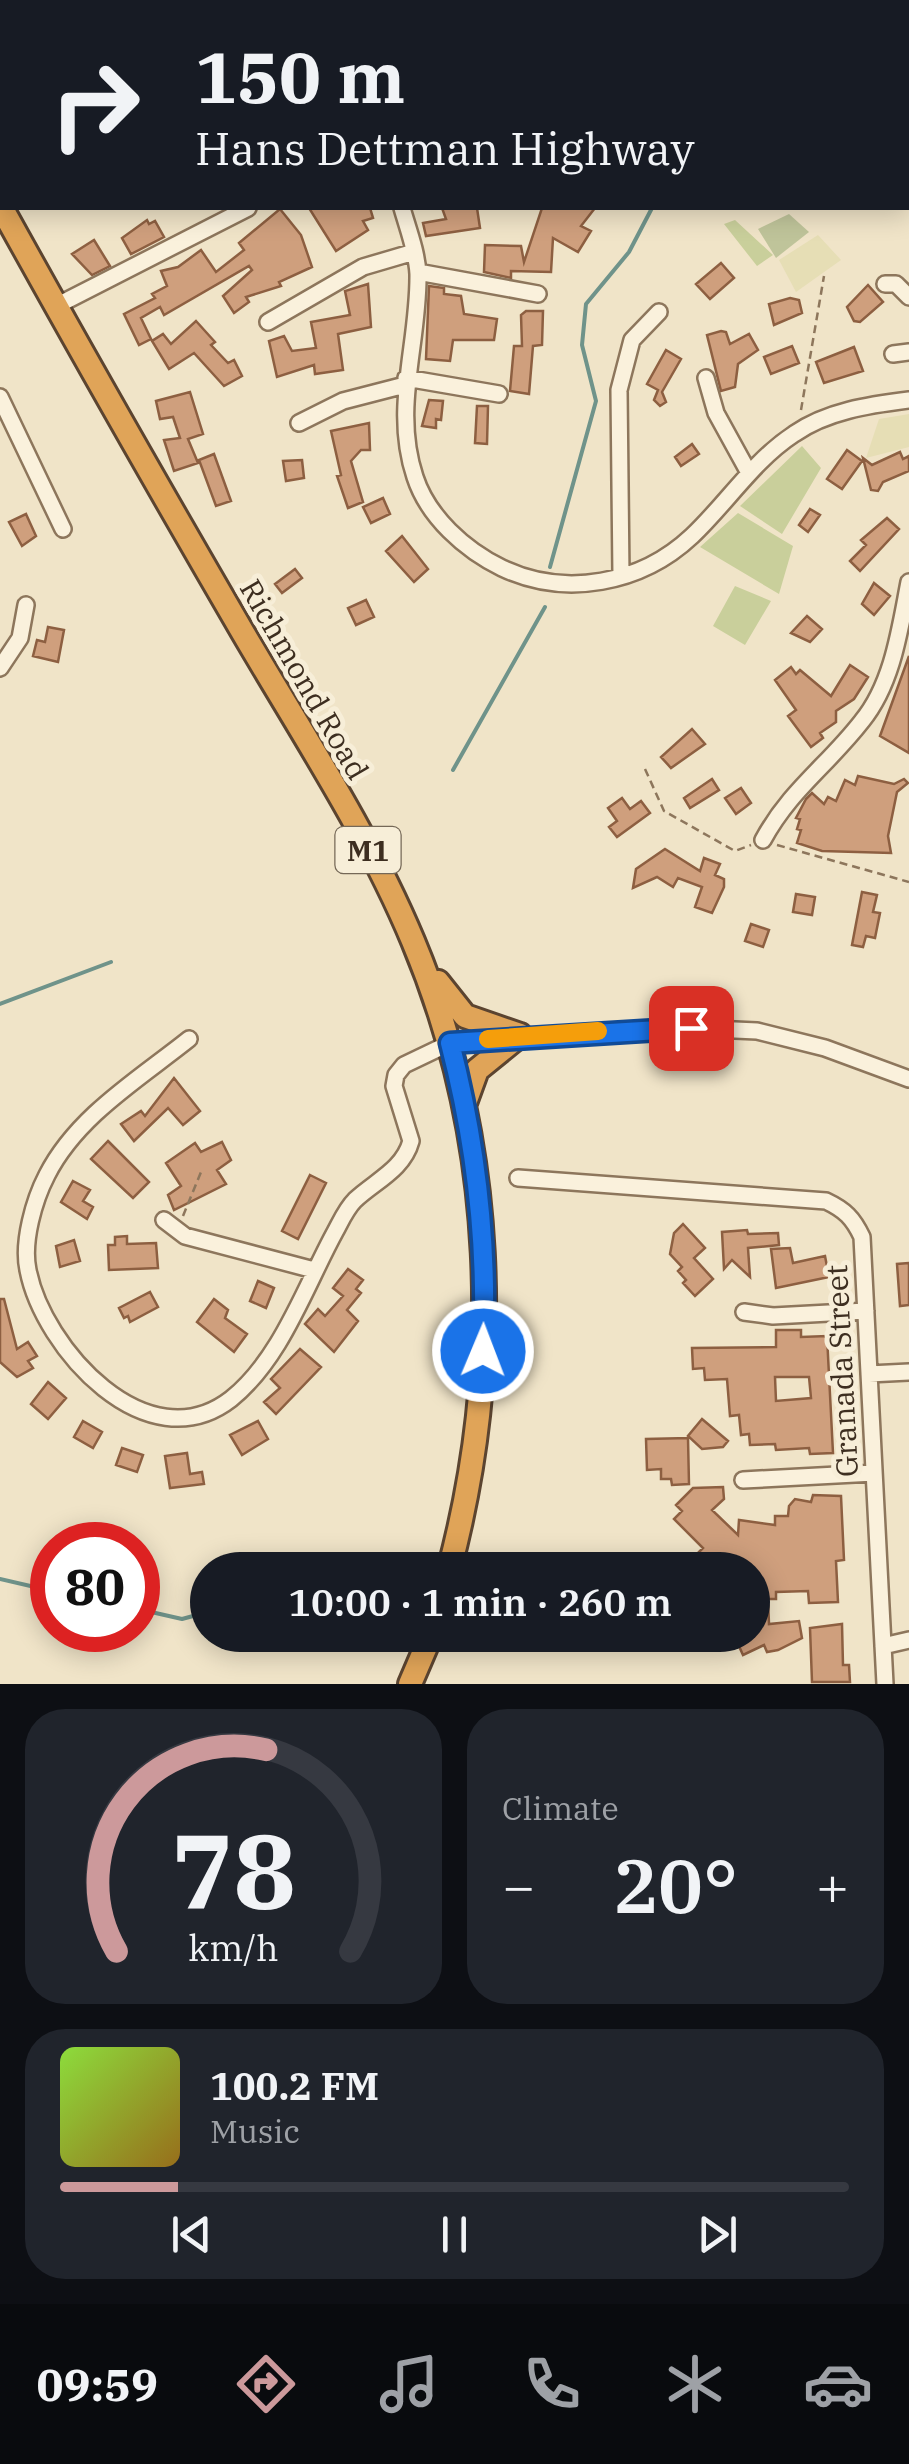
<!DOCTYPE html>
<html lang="en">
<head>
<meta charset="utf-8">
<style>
	:root { --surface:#171b24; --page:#20242c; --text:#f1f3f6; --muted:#9ea1a6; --line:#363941; --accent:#cc999b }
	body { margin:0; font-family:"IBM Plex Serif",serif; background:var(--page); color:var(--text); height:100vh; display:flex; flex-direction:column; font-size:38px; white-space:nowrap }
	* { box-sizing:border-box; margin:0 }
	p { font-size:32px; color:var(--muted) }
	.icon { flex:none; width:55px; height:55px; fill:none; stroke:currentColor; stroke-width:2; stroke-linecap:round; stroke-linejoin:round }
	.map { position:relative; height:1684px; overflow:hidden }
	.sheet { display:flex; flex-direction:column; gap:25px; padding:25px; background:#0d0f14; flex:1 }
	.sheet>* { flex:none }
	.hud { position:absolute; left:0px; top:0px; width:910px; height:210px; box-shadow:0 5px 25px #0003; background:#171b24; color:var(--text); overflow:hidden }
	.speed { position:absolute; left:30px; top:1522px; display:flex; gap:20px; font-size:50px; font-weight:700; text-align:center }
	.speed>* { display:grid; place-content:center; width:130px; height:130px; border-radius:50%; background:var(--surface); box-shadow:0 5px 25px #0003; line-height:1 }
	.speed .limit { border:15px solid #d22; background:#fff; color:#111 }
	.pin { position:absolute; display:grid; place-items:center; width:85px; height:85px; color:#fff; margin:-42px; border-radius:20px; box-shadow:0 5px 15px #0006 }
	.me { position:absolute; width:110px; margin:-55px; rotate:1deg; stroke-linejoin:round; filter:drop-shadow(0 0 8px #0008) }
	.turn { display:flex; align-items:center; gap:35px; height:210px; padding:0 30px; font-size:45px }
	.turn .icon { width:130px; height:130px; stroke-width:2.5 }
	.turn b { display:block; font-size:70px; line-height:85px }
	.big { font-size:75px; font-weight:600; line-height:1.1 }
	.sheet .card { flex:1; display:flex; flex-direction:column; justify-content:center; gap:15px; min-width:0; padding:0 35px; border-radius:40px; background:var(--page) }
	.sheet .dial { align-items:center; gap:0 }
	.dial svg { height:260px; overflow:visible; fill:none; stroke:var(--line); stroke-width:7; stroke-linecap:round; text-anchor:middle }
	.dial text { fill:var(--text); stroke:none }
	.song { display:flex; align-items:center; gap:30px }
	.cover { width:120px; height:120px; border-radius:15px; background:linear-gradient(135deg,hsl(90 70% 55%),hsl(40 70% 35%)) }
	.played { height:10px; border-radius:5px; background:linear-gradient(90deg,var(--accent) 15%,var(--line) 15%) }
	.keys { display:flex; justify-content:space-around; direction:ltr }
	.heat { display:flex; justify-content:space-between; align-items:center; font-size:55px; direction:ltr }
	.sheet .tiles { flex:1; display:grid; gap:25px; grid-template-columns:1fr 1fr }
	.card:last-child { grid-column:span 2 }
	.trip { position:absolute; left:190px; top:1552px; width:580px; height:100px; border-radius:50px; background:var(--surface); box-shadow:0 5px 25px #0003; font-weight:600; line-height:100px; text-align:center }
	.dock { display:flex; height:160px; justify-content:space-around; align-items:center; background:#090b0e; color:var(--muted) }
	.dock .icon { width:70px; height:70px }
	.dock .current { color:var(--accent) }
	.dock b { font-size:45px; color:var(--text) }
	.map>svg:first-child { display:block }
	.farmland { fill:#e6deb5 }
	.green { fill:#c9cf9b }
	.cemetery { fill:#bfc49a }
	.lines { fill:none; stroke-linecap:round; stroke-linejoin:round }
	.stream { stroke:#6f938a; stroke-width:4 }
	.building { fill:#cf9f7d; stroke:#8d5f41; stroke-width:2.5; fill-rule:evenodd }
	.minor-casing { stroke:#8d765c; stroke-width:20 }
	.highway-casing { stroke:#5b4430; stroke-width:28 }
	.path { stroke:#8d765c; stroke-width:2.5; stroke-dasharray:8 5; stroke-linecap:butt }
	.minor { stroke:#faf1dc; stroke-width:15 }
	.highway { stroke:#e0a458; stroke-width:22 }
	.route-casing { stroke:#114b97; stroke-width:25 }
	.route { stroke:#1a73e8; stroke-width:18 }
	.slow { stroke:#f59e0b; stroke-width:18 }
	.labels { text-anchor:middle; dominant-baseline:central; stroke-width:10; stroke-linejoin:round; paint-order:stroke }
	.shield { fill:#f7eed8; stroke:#756857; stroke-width:2.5 }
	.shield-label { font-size:28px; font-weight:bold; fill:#3d2e20 }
	.street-label { font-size:30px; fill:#3d2e20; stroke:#f7eed8 }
</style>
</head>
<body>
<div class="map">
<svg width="909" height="1684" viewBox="0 0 909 1684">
	<rect width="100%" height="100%" fill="#f0e4c8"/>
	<!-- farmland -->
	<path class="farmland" d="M818,235L841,260L796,292L779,260Z
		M909,414V447L866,458L879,419Z"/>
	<!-- green -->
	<path class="green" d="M735,220L773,255L757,266L724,224Z
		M802,446L821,468L782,534L740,506Z
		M738,513L793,546L779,594L700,547Z
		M735,586L771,601L745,645L713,626Z"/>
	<!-- cemetery -->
	<path class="cemetery" d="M789,214L809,232L776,258L758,229Z"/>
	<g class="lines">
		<!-- stream -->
		<path class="stream" d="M641,0L642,2
			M908,188L909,189
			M550,567L596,401L582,345L586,304L629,252L652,208
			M453,770L545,607
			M0,1004L111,962
			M363,1570H364
			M0,1579L52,1591
			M138,1609L182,1619L208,1612"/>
	</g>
	<!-- building -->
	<path class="building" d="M309,208H370L373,218L363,221L368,230L336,251Z
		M442,208H477L480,228L426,236L423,223L446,219Z
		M542,208H595L581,226L591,231L578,252L553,238L551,272L511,271V278L484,272L485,245L521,246L524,262Z
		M280,209L301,235L312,267L279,282L281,286L246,297L249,302L234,313L223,296L252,270L249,266L164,315L160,307L141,318L151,339L139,345L124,314L155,298L152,294L167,286L161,271L178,267L201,250L216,272L244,250L239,243Z
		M147,220L149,224L155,221L164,237L131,254L122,238Z
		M94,240L110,266L92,275L72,254Z
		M721,263L734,278L710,299L696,284Z
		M368,284L371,327L338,334L343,370L315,374L314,365L277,377L269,341L284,336L292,351L316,348L311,322L350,315L345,291Z
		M868,285L883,302L860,322L854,321L847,307Z
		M429,286L444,288V294L461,296L464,314L497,319L494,340H453L450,361L426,359Z
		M790,298L799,300L802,313L774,325L769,304Z
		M526,311H543L542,345L533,346L529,394L510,391L514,346H522L521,315Z
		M196,321L215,342L211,345L228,363L234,360L242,376L224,386L194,353L169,369L152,341L163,334L171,344Z
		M721,331L726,332L730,344L749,334L758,350L738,364L735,387L721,391L707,335Z
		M792,346L799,363L771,374L764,357Z
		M854,347L863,371L824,383L816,362Z
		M666,350L681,359L662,392L666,402L660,406L654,400L658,390L647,384Z
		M190,392L203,434L188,439L198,463L174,471L164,440L180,438L173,417L160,419L156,401Z
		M429,400L443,401L441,420L436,419V428L422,426Z
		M477,406H488L487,444L475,443Z
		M369,423L370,450H361L351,461L363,502L348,508L337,476L341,475L331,431Z
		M692,444L699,454L681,466L675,457Z
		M847,450L862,461L842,489L827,479Z
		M900,452L903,459L909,456V471L883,482L878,491L871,490L863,458L872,465Z
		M214,454L231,501L216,506L199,460Z
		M302,460L304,478L286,481L283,461Z
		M383,498L390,514L371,523L363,507Z
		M810,509L820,515L808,532L799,525Z
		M26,514L36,536L22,546L9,522Z
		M887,518L899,529L860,571L850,561L866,545L861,540Z
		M402,536L428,569L414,582L386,551Z
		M295,569L302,578L282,593L275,584Z
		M874,583L890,596L874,615L862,604Z
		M366,600L374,617L356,625L348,608Z
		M807,616L822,629L810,642L791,633Z
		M48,627L64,630L58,662L33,656L37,640L45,642Z
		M909,656V753L880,736Z
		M850,665L868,677L854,699L836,711V722L820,733L823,738L811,747L788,716L796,710L775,680L791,667L796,674L800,670L831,696Z
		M692,729L705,744L671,768L661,757Z
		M858,776L894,784L904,779L908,783L897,792L888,836L891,853L822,851L797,843L801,830L797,829L800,819L796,818L806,799L812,793L824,804L828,797L836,801L845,780L855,785Z
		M712,779L719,790L690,808L684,798Z
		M741,788L751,803L736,814L725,798Z
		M622,798L630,809L641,801L650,813L617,837L609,827L617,821L608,808Z
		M665,849L700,871L704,858L720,864L715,875L724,879V887L712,913L695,907L702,887L678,878L673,887L657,877L633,888L636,869Z
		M862,892L877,895L873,912L880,913L875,938L866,936L863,947L852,945Z
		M796,894L815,897L812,915L793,912Z
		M751,924L769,930L763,947L745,941Z
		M174,1078L200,1111L183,1125L168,1108L134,1141L121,1124L141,1111L145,1116Z
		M108,1141L149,1182L133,1198L91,1159Z
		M222,1142L231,1160L217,1170L226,1184L174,1210L168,1195L181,1186L166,1163L195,1143L201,1152Z
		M310,1175L326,1183L298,1239L282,1231Z
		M73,1181L90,1190L83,1201L93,1207L87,1219L61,1202Z
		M683,1224L705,1248L694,1258L713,1279L695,1296L683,1283L686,1280L678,1271L682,1267L670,1254L674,1233Z
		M747,1230L748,1234L778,1233L779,1245L748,1248L750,1277L732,1260L724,1269L722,1232Z
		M127,1236V1244L156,1243L158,1268L109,1270L108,1245H115V1237Z
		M74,1240L80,1261L60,1267L56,1246Z
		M790,1248L793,1263L825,1256L829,1277L776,1288L771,1249Z
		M909,1263V1305L900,1306L897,1264Z
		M348,1269L363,1280L356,1289L361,1293L347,1310L358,1321L334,1352L305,1324L318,1309L325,1316L343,1296L333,1288Z
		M258,1281L274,1288L266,1308L250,1301Z
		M150,1292L158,1307L130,1322L128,1316L124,1318L119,1308Z
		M0,1299H4L17,1349L28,1342L37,1356L28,1361L33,1368L17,1377L0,1362Z
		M214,1299L228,1310L225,1318L247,1334L234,1352L197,1322Z
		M776,1330H801V1337L827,1336L833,1453L810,1454L809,1448L776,1450L775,1444L750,1445L749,1434L741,1435L739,1415L730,1416L727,1379L705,1380L704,1368L693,1369L692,1348L776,1347ZM775,1377H809L811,1398L776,1401Z
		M300,1349L321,1367L276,1414L264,1402L280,1388L271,1379Z
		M48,1382L66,1398L48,1419L31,1404Z
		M702,1419L728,1441L723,1447L702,1449L688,1436Z
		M83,1421L102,1432L93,1448L74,1437Z
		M258,1421L268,1439L242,1455L230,1435Z
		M688,1438L689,1484L672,1485L671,1479H661V1469L647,1470L646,1439Z
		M122,1448L143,1455L137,1472L116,1465Z
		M187,1453L190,1474L202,1472L204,1484L170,1488L165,1456Z
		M723,1487L724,1499L712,1510L738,1535L739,1520L775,1525V1516H788L789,1506L795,1499L811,1502L813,1495L841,1496L844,1560L836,1561L838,1602L809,1603L808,1591L776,1592V1599H768L769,1624L799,1621L802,1638L778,1650L767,1652L764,1645L743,1655L734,1635H752V1567L707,1570L697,1554L703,1548L674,1519L682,1511L676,1505L693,1488Z
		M842,1624L843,1665H849L850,1682H812L810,1628Z"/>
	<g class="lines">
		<!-- minor casing -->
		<g class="minor-casing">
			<path id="minor" d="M327,0L329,2
				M391,2L399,0
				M402,208C408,229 417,252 418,274C419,344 392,408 415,477C428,517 465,550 502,568C565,598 641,584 692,536C727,503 753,461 794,434C827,411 869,405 909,400
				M418,272L538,294
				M885,284H896L909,297
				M56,306L248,208
				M268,322L363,267L414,252
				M893,354L909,352
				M406,378L499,394
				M706,378L716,413L749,473
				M0,397L63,529
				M299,423L343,401L405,385
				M621,576L619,390L632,340L659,312
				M0,668L20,638L26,605
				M763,840C790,790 828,765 862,721C893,683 900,628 909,582
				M189,1039C139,1079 77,1116 47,1175C34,1200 22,1242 28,1270C43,1348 147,1464 231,1399C281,1359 305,1287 335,1232C341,1221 346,1209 355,1200C375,1181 403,1170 411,1141L394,1086L396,1075L404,1065L450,1043L691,1028L757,1031L825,1048L909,1079
				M518,1178L826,1201C845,1210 853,1218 862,1237L885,1684
				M164,1220L185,1236L314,1270
				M744,1312L773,1316L866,1311
				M869,1374L909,1372
				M743,1480L874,1473
				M883,1646L909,1640"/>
		</g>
		<!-- highway casing -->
		<g class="highway-casing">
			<path id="highway" d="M0,205C79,348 160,490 242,631C301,732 368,833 413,941C496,1139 504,1364 449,1570
				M438,982L465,1016L520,1035
				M465,1103L477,1070L520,1035
				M410,1684L431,1635"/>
		</g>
		<!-- path -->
		<path class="path" d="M861,0L862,2
			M801,410L824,276
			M645,769L664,811L735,851L751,845
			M777,845L909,882
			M183,1216L201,1172"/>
		<!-- minor -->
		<use href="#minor" class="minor"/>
		<!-- highway -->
		<use href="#highway" class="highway"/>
	</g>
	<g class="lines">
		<!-- route casing -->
		<g class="route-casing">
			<path id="route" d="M483,1351C488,1248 476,1143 450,1043L691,1028"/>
		</g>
		<!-- route -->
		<use href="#route" class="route"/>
		<!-- slow -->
		<path class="slow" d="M488,1039L598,1031"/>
	</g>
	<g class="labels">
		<!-- shield labels -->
		<rect class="shield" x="335.5" y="827" width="65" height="46" rx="8"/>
		<g class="shield-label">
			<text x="368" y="850">M1</text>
		</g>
		<!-- street labels -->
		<g class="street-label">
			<text transform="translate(305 679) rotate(60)">Richmond Road</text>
			<text transform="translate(841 1371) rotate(-93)">Granada Street</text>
		</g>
	</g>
</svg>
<div class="speed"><div class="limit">80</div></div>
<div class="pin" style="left:691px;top:1028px;background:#d93025"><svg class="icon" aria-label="arrive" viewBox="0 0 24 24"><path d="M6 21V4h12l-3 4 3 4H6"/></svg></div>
<svg class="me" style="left:483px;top:1351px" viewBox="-20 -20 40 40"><circle r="17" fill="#1a73e8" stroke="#fff" stroke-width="3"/><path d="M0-11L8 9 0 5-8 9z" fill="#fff"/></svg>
<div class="trip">10:00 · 1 min · 260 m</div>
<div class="hud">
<div class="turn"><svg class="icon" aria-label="right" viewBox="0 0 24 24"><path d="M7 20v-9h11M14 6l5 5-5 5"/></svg><div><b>150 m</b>Hans Dettman Highway</div></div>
</div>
</div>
<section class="sheet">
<div class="tiles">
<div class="card dial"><svg viewBox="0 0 100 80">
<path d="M14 69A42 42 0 1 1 86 69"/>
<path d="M14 69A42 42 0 0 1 60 7" stroke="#cc999b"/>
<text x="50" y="56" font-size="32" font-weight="700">78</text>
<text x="50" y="72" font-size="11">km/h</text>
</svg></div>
<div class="card"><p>Climate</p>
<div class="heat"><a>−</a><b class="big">20°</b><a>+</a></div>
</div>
<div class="card">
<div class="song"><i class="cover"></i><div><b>100.2 FM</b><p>Music</p></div></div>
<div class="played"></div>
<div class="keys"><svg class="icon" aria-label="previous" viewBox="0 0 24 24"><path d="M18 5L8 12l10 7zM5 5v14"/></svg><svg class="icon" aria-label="pause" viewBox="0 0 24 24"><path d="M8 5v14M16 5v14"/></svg><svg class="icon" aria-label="next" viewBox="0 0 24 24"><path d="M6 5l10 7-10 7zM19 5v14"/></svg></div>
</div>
</div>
</section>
<nav class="dock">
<b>09:59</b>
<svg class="icon current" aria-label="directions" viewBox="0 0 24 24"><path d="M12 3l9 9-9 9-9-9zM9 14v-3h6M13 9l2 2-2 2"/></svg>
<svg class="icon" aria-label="music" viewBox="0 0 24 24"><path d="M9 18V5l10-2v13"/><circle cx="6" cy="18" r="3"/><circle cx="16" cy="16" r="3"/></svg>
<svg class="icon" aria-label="phone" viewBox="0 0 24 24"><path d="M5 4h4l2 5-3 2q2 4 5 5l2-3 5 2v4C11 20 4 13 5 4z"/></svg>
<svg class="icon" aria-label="climate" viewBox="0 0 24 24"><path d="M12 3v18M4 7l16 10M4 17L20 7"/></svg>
<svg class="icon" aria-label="car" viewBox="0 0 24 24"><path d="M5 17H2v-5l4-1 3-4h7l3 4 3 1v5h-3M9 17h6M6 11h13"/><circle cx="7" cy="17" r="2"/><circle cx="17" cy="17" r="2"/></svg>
</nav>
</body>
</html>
